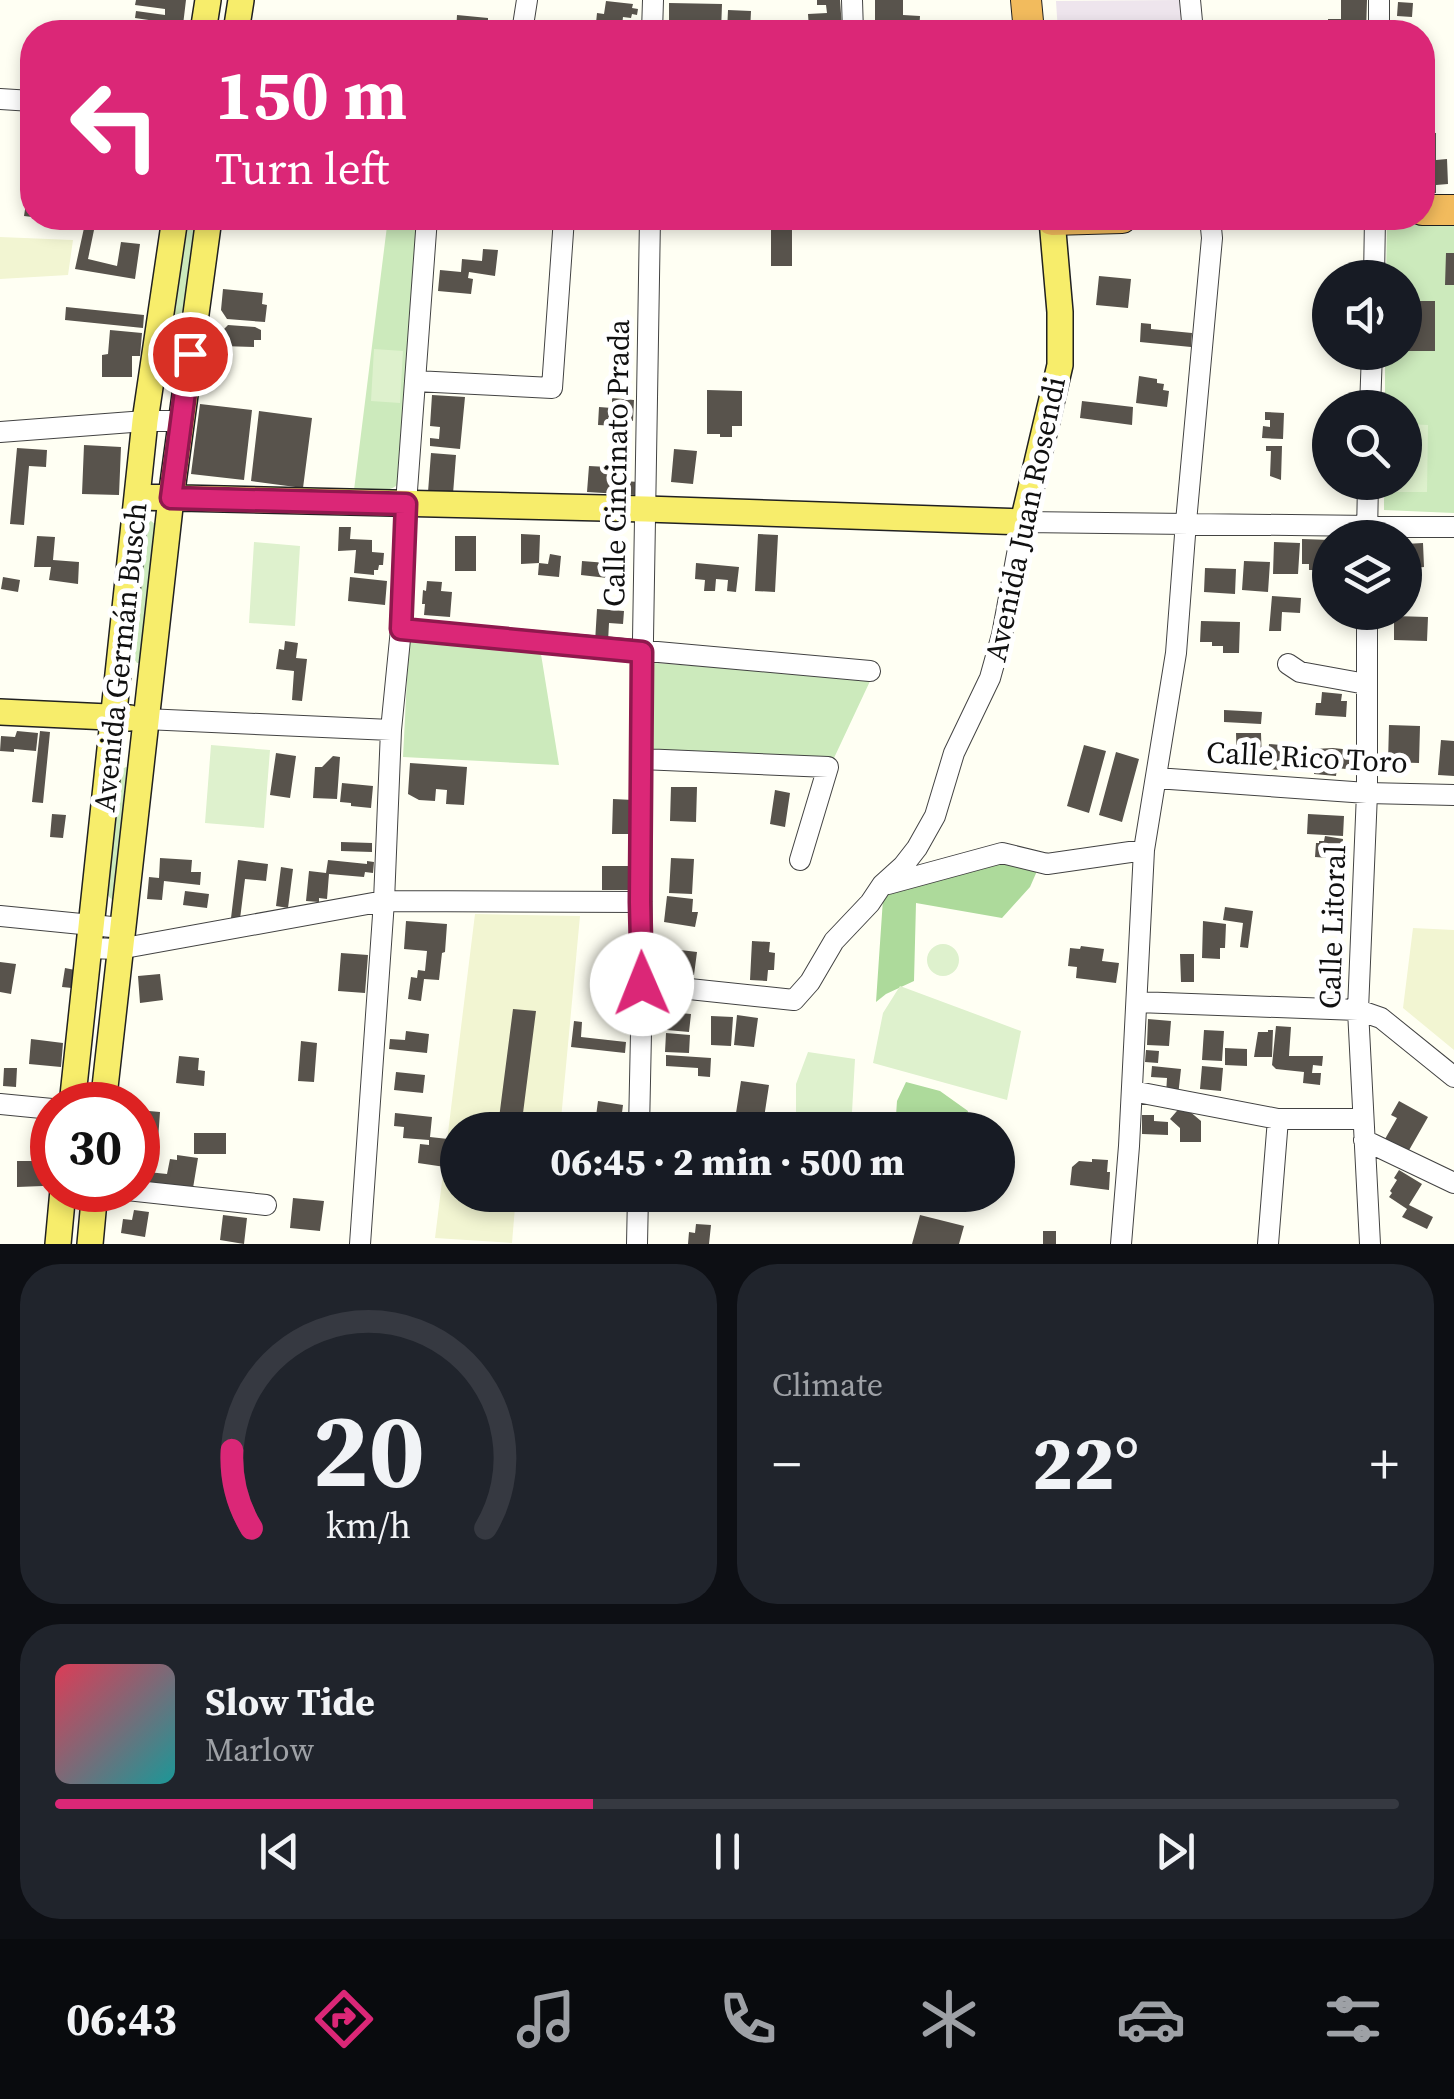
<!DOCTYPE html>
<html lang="en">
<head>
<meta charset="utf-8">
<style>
	:root { --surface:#171b24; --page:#20242c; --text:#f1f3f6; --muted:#9ea1a6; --line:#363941; --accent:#db2777 }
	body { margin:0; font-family:"Source Serif 4",serif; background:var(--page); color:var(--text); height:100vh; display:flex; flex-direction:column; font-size:38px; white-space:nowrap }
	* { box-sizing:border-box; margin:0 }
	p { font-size:32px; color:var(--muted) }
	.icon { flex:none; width:55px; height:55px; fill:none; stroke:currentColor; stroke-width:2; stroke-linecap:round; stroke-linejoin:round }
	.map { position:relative; height:1244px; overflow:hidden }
	.drawer { display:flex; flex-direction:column; gap:20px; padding:20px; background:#0d0f14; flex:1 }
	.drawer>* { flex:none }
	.banner { position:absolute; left:20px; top:20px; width:1415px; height:210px; border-radius:40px; box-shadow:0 5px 15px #0003; background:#db2777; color:#fff; overflow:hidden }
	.buttons { position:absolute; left:1312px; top:260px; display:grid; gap:20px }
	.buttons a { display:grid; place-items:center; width:110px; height:110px; border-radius:50%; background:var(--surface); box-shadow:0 5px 15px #0003; font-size:50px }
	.speed { position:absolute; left:30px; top:1082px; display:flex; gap:20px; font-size:50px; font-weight:700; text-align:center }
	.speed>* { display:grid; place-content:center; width:130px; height:130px; border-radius:50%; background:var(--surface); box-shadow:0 5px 15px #0003; line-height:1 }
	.speed .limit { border:15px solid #d22; background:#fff; color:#111 }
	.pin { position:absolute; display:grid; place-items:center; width:85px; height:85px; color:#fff; margin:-42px; border:5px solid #fff; border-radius:50%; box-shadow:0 2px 10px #0007 }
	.me { position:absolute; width:110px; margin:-55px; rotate:359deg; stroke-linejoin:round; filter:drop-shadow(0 0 8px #0008) }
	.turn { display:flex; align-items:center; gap:35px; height:210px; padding:0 30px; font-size:45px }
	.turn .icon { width:130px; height:130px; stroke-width:2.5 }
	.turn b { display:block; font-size:70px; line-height:85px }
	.big { font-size:75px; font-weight:800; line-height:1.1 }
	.drawer .card { flex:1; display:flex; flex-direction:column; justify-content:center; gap:15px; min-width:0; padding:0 35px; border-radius:40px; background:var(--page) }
	.drawer .dial { align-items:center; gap:0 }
	.dial svg { height:260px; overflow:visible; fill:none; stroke:var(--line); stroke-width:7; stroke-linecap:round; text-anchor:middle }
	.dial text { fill:var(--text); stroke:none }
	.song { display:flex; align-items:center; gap:30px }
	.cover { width:120px; height:120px; border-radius:15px; background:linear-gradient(135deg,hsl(350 70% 55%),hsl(180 70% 35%)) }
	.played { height:10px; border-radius:5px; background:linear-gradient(90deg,var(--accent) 40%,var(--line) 40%) }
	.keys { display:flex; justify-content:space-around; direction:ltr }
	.heat { display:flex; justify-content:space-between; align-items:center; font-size:55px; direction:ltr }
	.drawer .tiles { flex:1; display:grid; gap:20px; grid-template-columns:1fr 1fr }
	.card:last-child { grid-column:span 2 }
	.trip { position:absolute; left:440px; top:1112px; width:575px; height:100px; border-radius:50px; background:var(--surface); box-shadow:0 5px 15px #0003; font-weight:800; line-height:100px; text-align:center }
	.tab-bar { display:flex; height:160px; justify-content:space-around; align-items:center; background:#090b0e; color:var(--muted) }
	.tab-bar .icon { width:70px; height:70px }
	.tab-bar .on { color:var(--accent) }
	.tab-bar b { font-size:45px; color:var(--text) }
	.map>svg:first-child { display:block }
	.industrial { fill:#eee5ed }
	.farmland { fill:#f2f5d2 }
	.green { fill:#cceabc }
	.forest { fill:#adda9b }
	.pitch { fill:#def1cd }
	.building { fill:#58534c }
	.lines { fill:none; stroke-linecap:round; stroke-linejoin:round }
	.minor-casing { stroke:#434343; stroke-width:22 }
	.major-casing { stroke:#212121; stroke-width:28 }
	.highway-casing { stroke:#212121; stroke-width:32 }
	.minor { stroke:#fff; stroke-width:20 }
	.major { stroke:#f7ed6b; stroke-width:25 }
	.highway { stroke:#f2bb5d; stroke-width:30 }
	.route-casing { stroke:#8e194d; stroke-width:25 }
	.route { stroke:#db2777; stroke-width:18 }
	.labels { text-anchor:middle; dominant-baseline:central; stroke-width:10; stroke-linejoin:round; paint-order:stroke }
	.street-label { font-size:30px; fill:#101010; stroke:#fff }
</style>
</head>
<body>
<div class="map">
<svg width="1454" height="1244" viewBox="0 0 1454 1244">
	<rect width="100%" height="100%" fill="#fffff3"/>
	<!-- industrial -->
	<path class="industrial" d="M1181,0L1184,32H1058L1056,1Z"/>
	<!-- farmland -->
	<path class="farmland" d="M0,237L73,240L68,275L0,279Z
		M475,914L580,916L560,1130H458V1195H516L512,1243L435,1238Z
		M1413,928L1454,930V1050L1403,1008Z"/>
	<!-- green -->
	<path class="green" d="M187,218H200L175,381L168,387L163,382Z
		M388,218H422L401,481C391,495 370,490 354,490Z
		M1387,224H1454V513L1384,510V483L1405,482V408L1385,407V353L1405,352V278L1386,277Z
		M151,521L156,525L140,663H137L132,656L145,524Z
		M409,639L540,648L559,765L403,757Z
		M654,663L871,679L834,758L653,750Z
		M126,767L129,768L114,899L112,900L106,893L120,770Z"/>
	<!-- forest -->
	<path class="forest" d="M980,855L1037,871L1030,887L1002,918L916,903L914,981L886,994L876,1002L883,899L911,868Z
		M906,1082L940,1091L968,1111L966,1130H895L897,1101Z"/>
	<!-- pitch -->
	<path class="pitch" d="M374,349L403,351L400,403L371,401Z
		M1405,424L1428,425L1427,492H1386V483L1405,482Z
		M254,542L300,546L295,626L249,623Z
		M211,745L270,750L264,828L205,823Z
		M927 960a16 16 0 1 1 32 0a16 16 0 1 1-32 0Z
		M900,986L1021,1031L1007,1100L873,1063L883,1013Z
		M808,1052L855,1059L851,1130H796V1084Z"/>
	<!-- building -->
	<path class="building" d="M136,0H186L183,25L135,18L136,11L165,15V9L135,5Z
		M817,0H840L842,27L809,29L808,14L827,13L826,5H817Z
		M875,0H903V15L920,16L919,32H885V26H875Z
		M1341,0H1367L1366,32H1328V19H1341Z
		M606,1L633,4L632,8L638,9L637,15L632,14L631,18L623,17L622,26L596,23L597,13L604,14Z
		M1398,2L1413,3L1412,17L1397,16Z
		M669,3L722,4L721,32H702V21L669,20Z
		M728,10L751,11L750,32H727Z
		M457,15L488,18V27L466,26L465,32H456Z
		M568,20L590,22L589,32H566Z
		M1422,41H1426L1427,46H1432L1433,62H1422Z
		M1422,132L1436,133V160L1447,159L1448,184L1436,185V193L1426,194Z
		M28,190L32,191V217L24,216Z
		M237,218H268L267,227L243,223Z
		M341,218H380L379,225L341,220Z
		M771,226H792V266H771Z
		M84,228L94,230L88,259L117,266L121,242L140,244L135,279L75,269Z
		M483,249L498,250L495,276L469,272L468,278L473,279L471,294L438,291L440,270L461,272L462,259L482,261Z
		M1446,253H1454V285H1445Z
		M1099,276L1131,279L1128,308L1096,305Z
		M223,289L263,293L262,304L267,305L265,322L227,319L221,310Z
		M1405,301H1435V351H1405Z
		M66,307L144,315L143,328L65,320Z
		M1141,323L1151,324V329L1192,333L1191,347L1140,342Z
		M228,325L255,327L261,330V340H254V347L221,346V332Z
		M110,330L142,333L140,356H132V377H102V355L108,354Z
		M1139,376L1157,379V383L1164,384L1163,390L1169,391L1167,407L1136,403Z
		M707,390L742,391V426H732V437H720V434H707Z
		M432,395L465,397L460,449L430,446V438L439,439L440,427L430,426Z
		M612,398L634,400L633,421L617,420V426L598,425L599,407L612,408Z
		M1082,401L1133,407L1132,425L1080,418Z
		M200,404L252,410L244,480L191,474Z
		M259,411L312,418L303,488L251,481Z
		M1265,412L1284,413L1283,439L1262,438L1263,426L1270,427V420H1265Z
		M84,445L121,447L119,495L82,494Z
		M1266,446H1282L1281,480L1270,476L1271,451H1266Z
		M17,448L47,450L46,467L29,466L24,525L10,524Z
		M674,449L697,451L693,484L671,482Z
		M431,453L456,455L453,494L428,492Z
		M589,466L626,468L625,481L638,482L637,495L587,492Z
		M339,527H351L350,539L372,540V552L384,553L383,565H379L378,570H374V575L354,573L356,550L338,551Z
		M521,534L540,535L539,563L521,564Z
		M758,534L778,535L775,592L755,591Z
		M37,536L55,537L53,560L79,562L78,584L49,580L51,567H34Z
		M455,536H476V571H455Z
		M1302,539L1330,540V570H1309V564H1302Z
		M1274,542L1300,543L1298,574H1273Z
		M1423,543L1424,567L1405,569V544Z
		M550,554L561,556L559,577L538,575L539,563L548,564Z
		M582,561L619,564L616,579L581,575Z
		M1244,561L1270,562L1268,592L1242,590Z
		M696,563L739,567L736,592L727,591L728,580L716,579L715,591H704L705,580L695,579Z
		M1205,568L1236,569L1235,594L1204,592Z
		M3,577L20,580L18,592L1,589Z
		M350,577L387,581L385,605L348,601Z
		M427,581L442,582L441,591L452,592L450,617L424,615L425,604H422L423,590L426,591Z
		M1272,596L1301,598L1300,613L1282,612L1281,631H1269Z
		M597,609L624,611L623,624L609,623L608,642H595Z
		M1394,616L1428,617L1427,641L1394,640Z
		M1201,621L1240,622L1239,653H1223V646H1212V642H1200Z
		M285,641L298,643L296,658L307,659L302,701L292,700L294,671L276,669L279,649L284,650Z
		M1322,692L1342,694L1341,701H1347L1346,717L1315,715L1316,703H1321Z
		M1224,710L1262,712L1261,724L1224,722Z
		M1389,725L1420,726L1419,763L1388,762Z
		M17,731L38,733L36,751L14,749V752L0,751L1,736L15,737Z
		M40,731L50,732L43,803L32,802Z
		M1236,733H1261L1262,764H1237Z
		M1441,740L1454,741V776L1438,775Z
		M1269,744L1281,745V752H1295L1294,771L1267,769Z
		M1084,745L1106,751L1089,813L1067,806Z
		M1333,748L1352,750L1351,765H1347L1346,769L1337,768L1336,776L1314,774L1315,768H1307L1308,752L1314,749Z
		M1116,752L1139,759L1122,822L1099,815Z
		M276,753L296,756L290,798L270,795Z
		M333,756L340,757L337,799L313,798L315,767H322Z
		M410,763L467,767L464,805L446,804L447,790L436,789L435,801L419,800L408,794Z
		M342,783L373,786L371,808L351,806V803L340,802Z
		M671,787H697L696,822L670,821Z
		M775,790L790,793L785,827L770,824Z
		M613,799L633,800V834H612Z
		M52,814L66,815L63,838L50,837Z
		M1308,814L1344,816L1343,836L1307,834Z
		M1325,836L1343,839L1341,859L1315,857L1316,843H1319V841H1324Z
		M341,842L372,843V852L341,851Z
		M160,858L192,860L191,872H201L200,885L164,881L162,900L147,899L149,877L159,878Z
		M671,858L694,859L692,894L669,893Z
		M238,860L268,864L266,881L245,879L240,919L231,918Z
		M328,860L367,864V861L374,862L373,873L365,872L364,877L329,874L327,899L319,898V902L306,901L309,871L326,873Z
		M602,866H632V890H602Z
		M281,867L293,869L288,908L276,906Z
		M185,891L209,894L207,908L183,905Z
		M667,896L693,899L692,912H698L695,927L664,922Z
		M1225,907L1253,911L1248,948L1240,947L1243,923L1223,920Z
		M406,921L447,924L445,952L442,953L439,980L424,979L421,1001L408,999L411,977L417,978L418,970L425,971L427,951L404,949Z
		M1203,921L1226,924L1225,948H1220V959L1202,958Z
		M752,941L770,942L769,952L775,953L774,970H768L767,981L750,980Z
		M1081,946L1104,949L1102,961L1119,963L1116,983L1076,978L1077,967L1068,966L1070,948L1080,949Z
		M664,948L697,952L694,975L661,970Z
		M341,953L368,955L365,993L338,991Z
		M1180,954H1194V982H1181Z
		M0,962L16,964L11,994L0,992Z
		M65,968L75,970L72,988L62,987Z
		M160,974L163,1000L140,1003L138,976Z
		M513,1009L536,1011L521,1129L498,1126Z
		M669,1012L691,1014L689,1032L667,1030Z
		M737,1015L758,1018L754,1047L734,1045Z
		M711,1016L733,1017L731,1046L711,1045Z
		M1148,1019L1171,1021L1169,1046L1147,1045Z
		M574,1021L582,1022L581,1037L626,1042L625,1053L571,1047Z
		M1276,1026L1291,1027L1289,1056H1323L1322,1066L1313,1065L1312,1073H1321L1320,1085L1303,1083L1304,1072L1276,1069L1272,1065Z
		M1204,1030L1224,1031L1222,1061L1202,1060Z
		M1268,1030H1273L1272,1057H1254L1258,1032H1268Z
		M406,1031L429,1034L427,1053L389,1049L390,1039L405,1040Z
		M666,1033L690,1035L689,1053L665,1052Z
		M31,1039L63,1043L61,1067L29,1064Z
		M301,1041L317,1043L314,1082L298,1081Z
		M1225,1048L1247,1049V1066L1225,1065Z
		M1146,1050L1159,1051L1158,1063L1145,1062Z
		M666,1055L711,1058L710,1077L698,1076V1068L666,1066Z
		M179,1056L199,1058L198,1070L205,1071L204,1086L176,1083Z
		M1152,1066L1181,1069L1178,1096L1166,1094L1167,1078L1151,1077Z
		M1202,1066L1223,1068L1221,1091L1200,1089Z
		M4,1068H17L16,1087L3,1086Z
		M396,1072L425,1075L423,1093L394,1090Z
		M741,1081L769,1085L764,1118L736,1113Z
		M598,1101L623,1105L620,1128L595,1124Z
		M1399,1101L1428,1117L1408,1152L1385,1139L1397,1118L1391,1115Z
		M1182,1105L1201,1121V1142H1180V1128L1170,1119Z
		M138,1110L160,1112L158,1140L138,1138Z
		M395,1113L432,1117L430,1137L448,1139L445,1167L418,1163L420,1144L429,1145V1140L403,1138L404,1127L394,1126Z
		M1142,1115H1154V1121L1168,1122V1135L1142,1134Z
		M194,1133H226V1154H194Z
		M177,1155L198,1158L193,1188L138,1190V1171L167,1174L170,1159L177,1160Z
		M1092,1159L1108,1160L1107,1172H1110L1109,1190L1070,1185L1072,1167L1079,1161L1092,1162Z
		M17,1161H42L43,1186L17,1187Z
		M1399,1170L1422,1184L1409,1205L1433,1217L1427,1229L1402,1217L1407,1209L1389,1197L1392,1193L1390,1191L1397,1180L1394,1178Z
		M554,1195L598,1200L597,1212L553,1207Z
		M293,1198L324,1201L320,1231L290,1228Z
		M134,1210L149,1212L145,1237L121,1233L123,1219L132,1220Z
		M223,1215L247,1218L244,1244L220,1240Z
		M920,1215L964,1226L959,1244H912Z
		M696,1224L711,1225L709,1244H688L689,1232L695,1233Z
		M1043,1231H1056V1244H1043Z"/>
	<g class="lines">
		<!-- minor casing -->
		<g class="minor-casing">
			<path id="minor" d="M852,0L853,32
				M1190,0L1193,32
				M522,32L527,0
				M652,32L653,0
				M1379,32V0
				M0,99L32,101
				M1374,278L1375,218
				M415,381L552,388L564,218
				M1370,408L1372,352
				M0,432L145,421H180
				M1367,535L1368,482
				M1367,612V793L1358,1010L1370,1244
				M401,629L870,671
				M1288,664L1300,672L1366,684
				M145,719L391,730
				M641,759L828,767L800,860
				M1156,778L1367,793L1454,795
				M888,884L1002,853L1047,864L1144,850
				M0,916L122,928
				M87,948L119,949L384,901L640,902
				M642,984L794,1000L810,982L834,941L870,903L882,885L903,866L917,848L935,816L954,753L990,678L1002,635L1023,522L1454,527
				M1137,1002L1358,1010L1381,1018L1454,1077
				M1132,1091L1278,1119H1363
				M0,1104L52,1109
				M639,1130L642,984L641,759L650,218
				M1364,1140L1454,1183
				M127,1190L266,1205
				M360,1244L384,901L391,730L401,629L406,504L427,218
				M637,1244L638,1195
				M1121,1244L1129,1146L1144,850L1176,653L1186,522L1212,238L1210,218
				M1268,1244L1278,1119"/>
		</g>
		<!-- major casing -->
		<g class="major-casing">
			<path id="major" d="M203,32L208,0
				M236,32L241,0
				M138,497L646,509L1023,522L1060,365V312L1052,220
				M0,712L130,718
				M72,1105L145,421L175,218
				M103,1105L171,498L209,218
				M58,1244L63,1190
				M90,1244L95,1190"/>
		</g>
		<!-- highway casing -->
		<g class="highway-casing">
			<path id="highway" d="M1026,0L1029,32
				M1422,210H1454
				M1052,218V220L1122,218"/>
		</g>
		<!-- minor -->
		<use href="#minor" class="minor"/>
		<!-- major -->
		<use href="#major" class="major"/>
		<!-- highway -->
		<use href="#highway" class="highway"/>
	</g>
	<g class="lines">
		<!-- route casing -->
		<g class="route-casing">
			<path id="route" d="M190,354L171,498L406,504L401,629L642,652L640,902L642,984"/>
		</g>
		<!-- route -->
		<use href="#route" class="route"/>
	</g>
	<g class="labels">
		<!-- street labels -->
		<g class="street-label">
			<text transform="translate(616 463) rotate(-89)">Calle Cincinato Prada</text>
			<text transform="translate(1025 519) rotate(-78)">Avenida Juan Rosendi</text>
			<text transform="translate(120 657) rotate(-84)">Avenida Germán Busch</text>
			<text transform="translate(1307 757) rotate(3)">Calle Rico Toro</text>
			<text transform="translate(1332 927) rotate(-88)">Calle Litoral</text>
		</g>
	</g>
</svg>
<div class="buttons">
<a><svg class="icon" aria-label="sound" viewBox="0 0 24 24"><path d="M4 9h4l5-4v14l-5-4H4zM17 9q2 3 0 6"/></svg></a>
<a><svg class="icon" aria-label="search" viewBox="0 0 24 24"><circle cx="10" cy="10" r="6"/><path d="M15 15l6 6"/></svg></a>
<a><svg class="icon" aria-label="layers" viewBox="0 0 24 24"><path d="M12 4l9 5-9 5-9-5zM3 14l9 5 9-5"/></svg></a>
</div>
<div class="speed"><div class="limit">30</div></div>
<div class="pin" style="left:190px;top:354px;background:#d93025"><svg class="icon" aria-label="arrive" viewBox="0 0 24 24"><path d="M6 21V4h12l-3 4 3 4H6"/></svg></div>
<svg class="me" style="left:642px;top:984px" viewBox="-20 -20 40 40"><circle r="19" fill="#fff"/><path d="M0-13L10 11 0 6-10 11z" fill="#db2777"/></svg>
<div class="trip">06:45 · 2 min · 500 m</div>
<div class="banner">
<div class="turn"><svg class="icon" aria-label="left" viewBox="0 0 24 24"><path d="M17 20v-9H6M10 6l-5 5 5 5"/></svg><div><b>150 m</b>Turn left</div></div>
</div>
</div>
<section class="drawer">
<div class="tiles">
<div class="card dial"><svg viewBox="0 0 100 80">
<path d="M14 69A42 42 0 1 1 86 69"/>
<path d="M14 69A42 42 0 0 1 8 45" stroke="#db2777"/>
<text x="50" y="56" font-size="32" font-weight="700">20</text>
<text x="50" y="72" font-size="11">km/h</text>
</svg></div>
<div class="card"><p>Climate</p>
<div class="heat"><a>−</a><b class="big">22°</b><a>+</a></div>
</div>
<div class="card">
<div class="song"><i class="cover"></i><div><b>Slow Tide</b><p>Marlow</p></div></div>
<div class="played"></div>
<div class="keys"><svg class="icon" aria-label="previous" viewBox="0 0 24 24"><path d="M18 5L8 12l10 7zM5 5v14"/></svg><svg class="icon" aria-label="pause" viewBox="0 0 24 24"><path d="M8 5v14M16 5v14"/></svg><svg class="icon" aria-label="next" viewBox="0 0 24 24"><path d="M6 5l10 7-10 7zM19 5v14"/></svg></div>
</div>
</div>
</section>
<nav class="tab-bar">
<b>06:43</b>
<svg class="icon on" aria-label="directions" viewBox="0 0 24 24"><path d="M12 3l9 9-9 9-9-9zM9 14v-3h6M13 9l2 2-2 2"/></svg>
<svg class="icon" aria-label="music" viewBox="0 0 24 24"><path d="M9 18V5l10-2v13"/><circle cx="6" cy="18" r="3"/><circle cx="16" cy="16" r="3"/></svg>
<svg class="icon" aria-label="phone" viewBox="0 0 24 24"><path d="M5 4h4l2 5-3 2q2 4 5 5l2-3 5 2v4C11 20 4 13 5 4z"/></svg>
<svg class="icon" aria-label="climate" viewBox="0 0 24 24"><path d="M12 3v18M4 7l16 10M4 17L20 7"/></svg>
<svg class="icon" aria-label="car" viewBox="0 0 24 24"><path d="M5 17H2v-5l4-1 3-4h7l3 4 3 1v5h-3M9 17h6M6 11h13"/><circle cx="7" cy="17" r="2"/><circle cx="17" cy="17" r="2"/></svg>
<svg class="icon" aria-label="filters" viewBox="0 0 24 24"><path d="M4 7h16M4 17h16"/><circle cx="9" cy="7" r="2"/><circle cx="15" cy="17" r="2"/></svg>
</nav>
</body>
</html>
